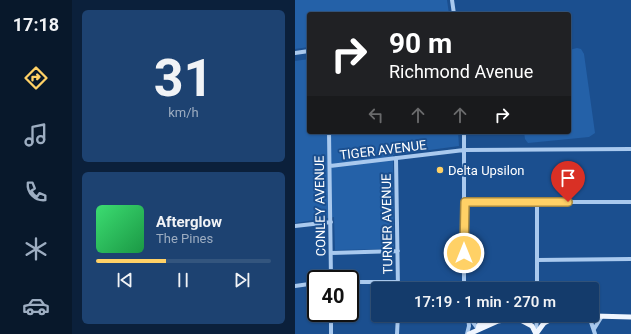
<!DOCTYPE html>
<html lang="en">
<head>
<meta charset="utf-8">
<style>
	:root { --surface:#143b6b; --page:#1d4271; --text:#f1f3f6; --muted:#9dadc1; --line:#33557e; --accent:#ffd166 }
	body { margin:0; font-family:Roboto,sans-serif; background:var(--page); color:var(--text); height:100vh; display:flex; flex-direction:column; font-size:15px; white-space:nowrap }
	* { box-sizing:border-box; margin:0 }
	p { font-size:13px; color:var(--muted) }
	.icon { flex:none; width:22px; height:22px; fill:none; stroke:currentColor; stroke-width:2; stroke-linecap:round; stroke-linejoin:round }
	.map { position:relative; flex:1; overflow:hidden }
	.sheet { display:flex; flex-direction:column; gap:10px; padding:10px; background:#0b203b; width:223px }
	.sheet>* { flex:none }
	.banner { position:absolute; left:12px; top:12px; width:264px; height:122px; border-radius:4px; box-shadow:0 1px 3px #0004,0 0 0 1px var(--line); background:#202124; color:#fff; overflow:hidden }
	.speed { position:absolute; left:12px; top:270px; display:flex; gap:8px; font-size:20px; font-weight:700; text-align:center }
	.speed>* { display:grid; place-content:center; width:52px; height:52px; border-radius:50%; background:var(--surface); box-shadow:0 1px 3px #0004,0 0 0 1px var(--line); line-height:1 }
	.speed .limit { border:2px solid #111; border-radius:6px; background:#fff; color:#111 }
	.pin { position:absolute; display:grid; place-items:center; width:34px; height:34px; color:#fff; margin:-41px -17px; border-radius:50% 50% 50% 0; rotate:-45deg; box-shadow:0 0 4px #0007 }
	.pin .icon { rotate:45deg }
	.me { position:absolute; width:44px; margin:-22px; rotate:0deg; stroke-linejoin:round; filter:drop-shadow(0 0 3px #0008) }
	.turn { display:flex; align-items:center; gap:14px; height:84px; padding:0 16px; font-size:18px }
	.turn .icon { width:52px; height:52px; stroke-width:2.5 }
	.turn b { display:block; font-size:28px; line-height:34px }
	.lanes { display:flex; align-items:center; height:38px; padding:0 16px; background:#0003; justify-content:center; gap:20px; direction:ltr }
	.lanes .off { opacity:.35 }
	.sheet .tile { flex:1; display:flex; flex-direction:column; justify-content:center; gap:6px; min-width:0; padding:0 14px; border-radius:6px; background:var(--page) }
	.sheet .dial { align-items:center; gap:0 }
	.dial b { font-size:52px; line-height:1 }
	.song { display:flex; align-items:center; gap:12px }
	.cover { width:48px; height:48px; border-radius:6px; background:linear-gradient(135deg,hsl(140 70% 55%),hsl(140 70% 35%)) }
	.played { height:4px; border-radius:2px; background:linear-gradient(90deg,var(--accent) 40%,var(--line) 40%) }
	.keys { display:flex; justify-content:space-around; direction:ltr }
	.trip { position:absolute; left:76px; top:282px; width:228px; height:40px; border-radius:4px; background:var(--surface); box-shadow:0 1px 3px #0004,0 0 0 1px var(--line); font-weight:600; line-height:40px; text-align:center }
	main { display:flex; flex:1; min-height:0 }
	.tabs { display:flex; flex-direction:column; width:72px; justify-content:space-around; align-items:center; background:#08182b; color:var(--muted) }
	.tabs .icon { width:28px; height:28px }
	.tabs .on { color:var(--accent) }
	.tabs b { font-size:18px; color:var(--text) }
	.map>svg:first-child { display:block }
	.green { fill:#2461a8 }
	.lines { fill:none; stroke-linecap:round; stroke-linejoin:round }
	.minor { stroke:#a9c9ee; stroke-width:4 }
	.major { stroke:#f0f6ff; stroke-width:5 }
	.route-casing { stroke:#a68842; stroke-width:10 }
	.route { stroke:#ffd166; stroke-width:7 }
	.poi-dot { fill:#ffd166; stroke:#1b4f8f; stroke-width:1.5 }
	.labels { text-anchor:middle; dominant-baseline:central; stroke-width:4; stroke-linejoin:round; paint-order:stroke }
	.street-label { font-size:13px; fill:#fff; stroke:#1b4f8f }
	.poi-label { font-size:13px; fill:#fff; stroke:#1b4f8f; text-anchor:start }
</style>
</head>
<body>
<main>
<nav class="tabs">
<b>17:18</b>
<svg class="icon on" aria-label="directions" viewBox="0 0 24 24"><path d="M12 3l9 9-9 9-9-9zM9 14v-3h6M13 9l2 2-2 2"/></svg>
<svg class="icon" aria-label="music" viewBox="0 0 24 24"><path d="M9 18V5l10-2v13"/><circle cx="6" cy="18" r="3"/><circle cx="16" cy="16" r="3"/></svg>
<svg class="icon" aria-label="phone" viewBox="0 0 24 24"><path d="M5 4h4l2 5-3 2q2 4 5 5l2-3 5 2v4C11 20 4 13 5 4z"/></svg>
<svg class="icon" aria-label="climate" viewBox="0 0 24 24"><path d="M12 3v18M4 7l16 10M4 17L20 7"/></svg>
<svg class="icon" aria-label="car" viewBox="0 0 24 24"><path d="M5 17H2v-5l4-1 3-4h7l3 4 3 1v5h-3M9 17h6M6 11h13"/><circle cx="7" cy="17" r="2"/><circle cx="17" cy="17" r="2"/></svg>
</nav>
<section class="sheet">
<div class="tile dial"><b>31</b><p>km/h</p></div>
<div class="tile">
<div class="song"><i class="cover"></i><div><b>Afterglow</b><p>The Pines</p></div></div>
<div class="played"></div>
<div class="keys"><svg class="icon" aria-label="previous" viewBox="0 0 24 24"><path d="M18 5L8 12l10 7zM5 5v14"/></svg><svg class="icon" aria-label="pause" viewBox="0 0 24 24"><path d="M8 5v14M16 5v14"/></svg><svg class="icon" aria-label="next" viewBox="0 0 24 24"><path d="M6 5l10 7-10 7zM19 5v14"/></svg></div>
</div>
</section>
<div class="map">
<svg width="336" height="334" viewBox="0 0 336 334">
	<rect width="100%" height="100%" fill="#1b4f8f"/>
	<!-- green -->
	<path class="green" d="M0,0H152L154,14H14V47L0,49Z
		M282,48L286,49L289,54L300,133L294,137L233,143L230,139L229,132H274V50Z
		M14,59V132H163L164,146L98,155L99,249L40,250L39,217L0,223V61Z"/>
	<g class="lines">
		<!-- minor -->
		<path class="minor" d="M157,0L159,14
			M0,53L14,51
			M34,132L36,279
			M169,132V289
			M101,158L103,289
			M35,166L169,150L336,149
			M170,202H336
			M0,226L36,222
			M36,253L103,251
			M242,260L336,259
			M55,282H103L120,289
			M0,286L21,283
			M242,289V202
			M36,313V334
			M294,316L300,334
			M175,318L183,329
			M299,329L307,316
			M102,334L103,315
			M172,334L174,326L173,315
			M241,334L242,315"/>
		<!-- major -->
		<path class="major" d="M174,315L191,317L198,315
			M262,315L336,317
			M222,318L237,326L241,334
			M183,329L184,325L208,315
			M174,334L203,321L240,315
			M241,334L249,323L264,315"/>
	</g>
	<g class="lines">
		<!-- route casing -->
		<g class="route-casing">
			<path id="route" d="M169,253L170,202H273"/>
		</g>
		<!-- route -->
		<use href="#route" class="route"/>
	</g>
	<!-- markers -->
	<circle class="poi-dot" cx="145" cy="170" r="4"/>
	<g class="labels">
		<!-- street labels -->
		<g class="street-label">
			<text transform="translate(88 150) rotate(-7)">TIGER AVENUE</text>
			<text transform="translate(25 206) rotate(-91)">CONLEY AVENUE</text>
			<text transform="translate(92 224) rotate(-91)">TURNER AVENUE</text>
		</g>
		<!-- poi labels -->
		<g class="poi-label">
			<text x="153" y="170">Delta Upsilon</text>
		</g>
	</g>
</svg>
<div class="speed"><div class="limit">40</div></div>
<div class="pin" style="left:273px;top:202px;background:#d93025"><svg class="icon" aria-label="arrive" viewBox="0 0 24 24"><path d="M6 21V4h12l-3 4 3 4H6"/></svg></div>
<svg class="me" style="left:169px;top:253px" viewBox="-20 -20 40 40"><circle r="17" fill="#ffd166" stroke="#fff" stroke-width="3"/><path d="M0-11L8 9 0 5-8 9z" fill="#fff"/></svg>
<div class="trip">17:19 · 1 min · 270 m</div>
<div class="banner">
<div class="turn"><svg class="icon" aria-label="right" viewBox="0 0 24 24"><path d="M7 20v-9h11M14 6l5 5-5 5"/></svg><div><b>90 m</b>Richmond Avenue</div></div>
<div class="lanes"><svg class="icon off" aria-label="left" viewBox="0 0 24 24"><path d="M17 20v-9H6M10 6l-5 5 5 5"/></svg><svg class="icon off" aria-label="ahead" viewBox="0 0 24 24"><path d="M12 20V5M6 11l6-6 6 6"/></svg><svg class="icon off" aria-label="ahead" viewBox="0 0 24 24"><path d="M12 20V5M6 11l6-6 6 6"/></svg><svg class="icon" aria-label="right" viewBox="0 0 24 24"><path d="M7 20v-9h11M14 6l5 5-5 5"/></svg></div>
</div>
</div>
</main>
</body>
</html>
